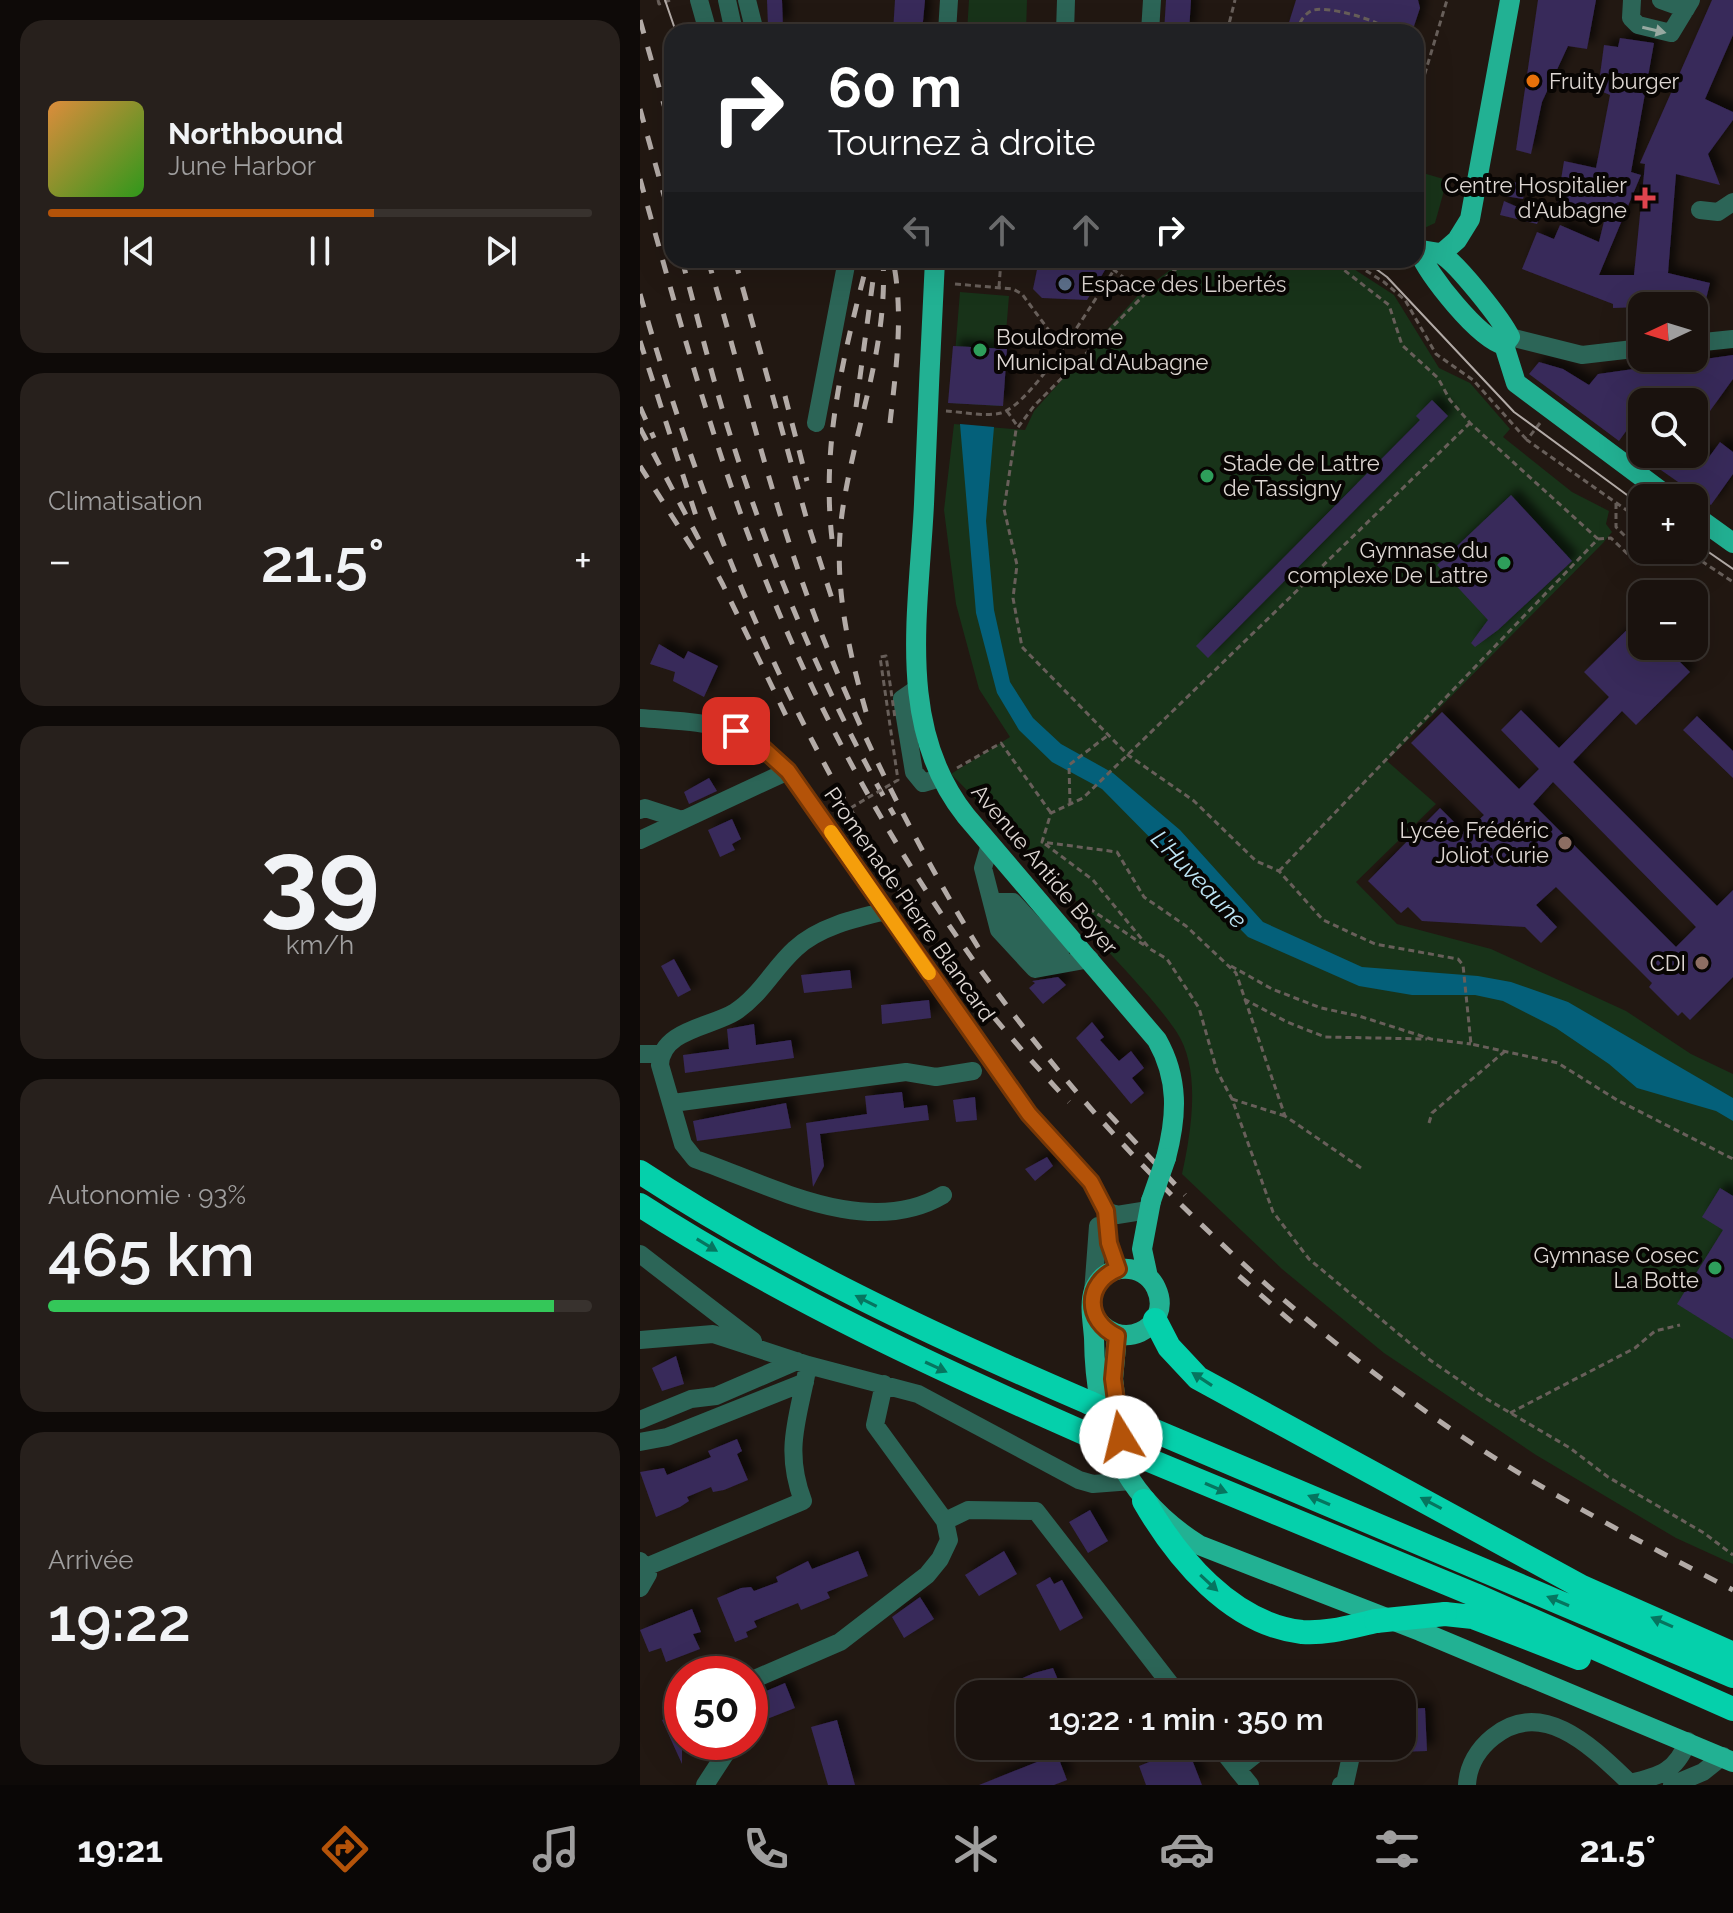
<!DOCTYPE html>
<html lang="fr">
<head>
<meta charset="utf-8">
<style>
	:root { --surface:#1a120e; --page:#27201c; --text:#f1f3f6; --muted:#9f9e9e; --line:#38322e; --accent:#b45309 }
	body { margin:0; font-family:Raleway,sans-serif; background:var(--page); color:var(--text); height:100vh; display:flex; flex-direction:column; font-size:30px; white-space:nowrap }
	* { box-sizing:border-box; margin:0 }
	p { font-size:26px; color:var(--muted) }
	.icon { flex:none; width:44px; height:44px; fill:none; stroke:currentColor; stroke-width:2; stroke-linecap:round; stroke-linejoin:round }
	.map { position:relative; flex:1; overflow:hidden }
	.sheet { display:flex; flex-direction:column; gap:20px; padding:20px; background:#0e0a08; width:640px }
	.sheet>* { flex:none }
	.banner { position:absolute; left:24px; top:24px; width:760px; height:244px; border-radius:24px; box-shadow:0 8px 32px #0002,0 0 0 2px var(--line); background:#202124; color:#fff; overflow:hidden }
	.needle { width:52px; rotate:266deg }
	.tools { position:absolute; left:988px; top:292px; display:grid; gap:16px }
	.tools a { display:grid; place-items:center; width:80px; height:80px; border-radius:16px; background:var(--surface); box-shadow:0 8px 32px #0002,0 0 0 2px var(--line); font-size:40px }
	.speed { position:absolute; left:24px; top:1656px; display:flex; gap:16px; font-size:40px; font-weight:700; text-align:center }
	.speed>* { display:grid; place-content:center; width:104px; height:104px; border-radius:50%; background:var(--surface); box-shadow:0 8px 32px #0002,0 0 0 2px var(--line); line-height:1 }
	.speed .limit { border:12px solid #d22; background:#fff; color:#111 }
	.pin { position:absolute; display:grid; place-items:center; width:68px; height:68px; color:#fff; margin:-34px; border-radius:16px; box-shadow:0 4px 12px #0006 }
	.me { position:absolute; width:88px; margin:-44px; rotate:351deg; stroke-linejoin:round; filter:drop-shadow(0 0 6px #0008) }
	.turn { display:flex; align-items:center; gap:28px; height:168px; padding:0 32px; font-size:36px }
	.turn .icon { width:104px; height:104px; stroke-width:2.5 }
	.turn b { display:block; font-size:56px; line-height:68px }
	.lanes { display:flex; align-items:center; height:76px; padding:0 32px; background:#0003; justify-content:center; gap:40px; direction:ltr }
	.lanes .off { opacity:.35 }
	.big { font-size:60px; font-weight:600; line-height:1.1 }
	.sheet .widget { flex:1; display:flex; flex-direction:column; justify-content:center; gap:12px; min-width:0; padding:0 28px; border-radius:24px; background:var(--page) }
	.sheet .dial { align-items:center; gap:0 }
	.dial b { font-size:104px; line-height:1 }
	.song { display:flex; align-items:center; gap:24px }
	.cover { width:96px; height:96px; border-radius:12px; background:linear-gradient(135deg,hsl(30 70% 55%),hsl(110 70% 35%)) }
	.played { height:8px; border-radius:4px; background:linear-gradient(90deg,var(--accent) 60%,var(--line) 60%) }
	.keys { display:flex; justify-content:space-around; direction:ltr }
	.heat { display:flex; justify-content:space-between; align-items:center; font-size:44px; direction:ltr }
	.charge { height:12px; border-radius:6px; background:linear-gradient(90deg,#34c759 93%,var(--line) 0) }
	.trip { position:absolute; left:316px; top:1680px; width:460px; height:80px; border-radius:24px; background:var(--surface); box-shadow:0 8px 32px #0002,0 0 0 2px var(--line); font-weight:600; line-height:80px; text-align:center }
	.menu { display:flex; height:128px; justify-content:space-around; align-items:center; background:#0a0706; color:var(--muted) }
	.menu .icon { width:56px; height:56px }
	.menu .selected { color:var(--accent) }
	.menu b { font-size:36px; color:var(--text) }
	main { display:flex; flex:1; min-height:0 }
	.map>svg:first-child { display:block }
	.green { fill:#183319 }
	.water { fill:#04607a }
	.building { fill:#38295a; fill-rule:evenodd; filter:url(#shadow) }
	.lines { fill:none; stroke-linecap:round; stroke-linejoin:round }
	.path { stroke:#685f5a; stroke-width:3; stroke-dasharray:6 4; stroke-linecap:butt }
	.minor { stroke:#2c6557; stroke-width:18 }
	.major { stroke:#22b193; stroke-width:20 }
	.highway { stroke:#05d0ab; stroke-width:24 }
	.tram { stroke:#b3aba7; stroke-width:2 }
	.rail { stroke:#b3aba7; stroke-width:5; stroke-dasharray:14 14; stroke-linecap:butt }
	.path-bridge { stroke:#685f5a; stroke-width:3; stroke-dasharray:6 4; stroke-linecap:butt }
	.major-bridge { stroke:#22b193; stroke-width:20 }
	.highway-bridge { stroke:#05d0ab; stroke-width:24 }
	.oneway { fill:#97a9a1 }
	.oneway2 { fill:#06755f }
	.route-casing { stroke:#753606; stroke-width:20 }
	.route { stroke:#b45309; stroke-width:14 }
	.slow { stroke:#f59e0b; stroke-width:14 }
	.food-dot { fill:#e8710a; stroke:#080503; stroke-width:3 }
	.health-dot { fill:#e0444e; stroke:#080503; stroke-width:3 }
	.service-dot { fill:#5c6f8a; stroke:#080503; stroke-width:3 }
	.leisure-dot { fill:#2e9e5b; stroke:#080503; stroke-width:3 }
	.education-dot { fill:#8d6e63; stroke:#080503; stroke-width:3 }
	.labels { text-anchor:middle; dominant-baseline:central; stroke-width:8; stroke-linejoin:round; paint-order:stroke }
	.poi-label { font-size:22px; fill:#ded7d3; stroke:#080503; text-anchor:end }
	.street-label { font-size:22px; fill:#ded7d3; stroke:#080503 }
	.water-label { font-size:24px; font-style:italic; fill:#bee5f5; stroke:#080503 }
</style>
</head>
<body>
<main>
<section class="sheet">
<div class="widget">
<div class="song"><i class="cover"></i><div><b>Northbound</b><p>June Harbor</p></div></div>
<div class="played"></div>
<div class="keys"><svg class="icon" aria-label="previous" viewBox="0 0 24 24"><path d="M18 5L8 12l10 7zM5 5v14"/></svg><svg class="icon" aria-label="pause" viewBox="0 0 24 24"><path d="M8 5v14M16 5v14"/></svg><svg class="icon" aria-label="next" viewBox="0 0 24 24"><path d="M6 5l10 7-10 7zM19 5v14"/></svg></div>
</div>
<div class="widget"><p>Climatisation</p>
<div class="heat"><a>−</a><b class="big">21.5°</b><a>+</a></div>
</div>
<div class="widget dial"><b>39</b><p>km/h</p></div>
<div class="widget"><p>Autonomie · 93%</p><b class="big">465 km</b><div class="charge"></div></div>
<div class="widget"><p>Arrivée</p><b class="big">19:22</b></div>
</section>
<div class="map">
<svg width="1093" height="1785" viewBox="0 0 1093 1785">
	<defs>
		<filter id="shadow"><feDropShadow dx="7" dy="-7" stdDeviation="4" flood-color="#0009"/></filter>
	</defs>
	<rect width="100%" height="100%" fill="#221812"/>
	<!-- green -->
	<path class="green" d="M329,0H387L386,32H327Z
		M776,171L807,180L795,223L776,232Z
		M543,260H700L754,295L799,368L830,383L870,429L863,437L932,492L969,511L966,524L972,532L963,543L747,761L796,804L716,882L757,924L851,949L986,1011L1051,1054L1093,1074V1564L1036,1538L896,1455L744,1353L642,1269L542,1174C551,1133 562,1069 536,1031C512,996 479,965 452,933L454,919L311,774L370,737L339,689L316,604L304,510L314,424L385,430L394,411L501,292Z
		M320,292L369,296L360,406L311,403Z"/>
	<!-- water -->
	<path class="water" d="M320,424L354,427L346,521L354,610L370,682L393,718L421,744L473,773L540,830L623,922L722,967L838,976L871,982L928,1002L1093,1098V1121L1076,1111L997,1088L969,1064L916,1028L863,1001L835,995H772L719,986L608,937L462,789L412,762L379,730L357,693L336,613Z"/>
	<!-- building -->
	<path class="building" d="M127,0H142L143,27L128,26Z
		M255,0H285L282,32H253Z
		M526,0H551L549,32H524Z
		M656,0H778L780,8L772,32H646Z
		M898,0H956L947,49L928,46L902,102L891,154L876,150Z
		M1072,0H1093V35L1065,99L1093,112V120L1068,154L1080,185L1036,174L1028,273L1070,283L1064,307L1030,299V306L973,308V304L882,269L897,232L914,239L920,225L959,242L966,213L917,205L924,161L956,168L970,95L958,90L964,45L978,47L980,38L1014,43L991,172L1001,175L959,275H994L1005,164L1000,163Z
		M869,181L886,185L883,199L865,196Z
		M864,201L900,217L897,224L860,215Z
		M399,260H471L447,300L402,298L393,289Z
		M313,346L367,349L363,406L308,403Z
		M1093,355V379L1070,411L1039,389L1030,402H1002V409L979,441L889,374L899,362L923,369L949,385L958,374Z
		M792,400L808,416L568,658L556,646L780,420L776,416Z
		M1080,442L1093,452V474L1071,505L998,454H1054V447L1069,457Z
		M871,495L932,561L858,630L835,647L831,643L848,620L797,565Z
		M1002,615V646H1024L1050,672L996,725L982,711L933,762L1077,906L1093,890V977L1050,1020L1042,1012L1038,1016L1009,987L1012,983L916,887L896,905L917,927L901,943L885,927L782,921L768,907L761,913L728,881L800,808L825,833L844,815L771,743L802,712L879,789L899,769L861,730L881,710L919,748L969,697L944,672ZM913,782L1056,927L1036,947L893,804Z
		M19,644L44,659L48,651L78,666L64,697L33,681L35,672L10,664Z
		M1057,716L1093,751V778L1043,730Z
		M69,778L77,791L49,804L44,792Z
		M92,819L101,839L92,844L95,850L80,857L68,830Z
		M34,959L51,990L38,997L21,966Z
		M210,970L212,988L164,993L161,975Z
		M418,977L426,985L403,1004L389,988L395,983L392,981Z
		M289,1000L291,1018L242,1024L241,1005Z
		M452,1022L464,1037L460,1040L479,1061L491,1051L504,1068L492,1078L504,1093L491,1104L436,1038Z
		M114,1024L116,1045L151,1040L154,1058L45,1073L43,1055L89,1049L87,1029Z
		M262,1092L264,1108L287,1105L289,1120L180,1134L184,1166L173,1187L166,1123L227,1114L225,1096Z
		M335,1097L337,1120L316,1122L313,1100Z
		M146,1103L151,1128L57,1141L53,1121Z
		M407,1157L413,1166L395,1181L385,1169Z
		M1080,1188L1093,1196V1339L1037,1304L1083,1230L1062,1217Z
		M36,1356L44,1384L22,1391L12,1368Z
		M97,1439L102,1451L97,1454L108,1480L84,1490L73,1492L71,1487L47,1497L49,1501L40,1507L16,1517L0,1472L24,1468L27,1475L71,1457L68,1451Z
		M450,1510L468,1541L448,1553L429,1522Z
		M218,1551L228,1576L187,1592L190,1598L161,1610L158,1603L114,1621L117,1627L106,1632L108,1637L95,1642L77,1598L101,1588L111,1587L114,1591L138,1582L136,1577L168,1561L172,1569Z
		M364,1551L377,1574L339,1596L325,1575Z
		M410,1577L414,1584L422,1580L443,1618L420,1631L396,1585Z
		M280,1597L294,1619L264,1638L252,1617Z
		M52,1609L61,1632L53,1634L60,1649L26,1662L21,1648L9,1652L0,1630Z
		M413,1668L424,1694H346L394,1673Z
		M145,1683L155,1708L122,1721L112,1697Z
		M785,1708L787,1751L762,1752V1709Z
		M42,1711V1764L22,1720Z
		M197,1720L215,1785H188L171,1727Z
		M547,1747L562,1785H506L499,1766Z
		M417,1754L427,1780L414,1785H339Z"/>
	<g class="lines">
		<!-- path -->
		<path class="path" d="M18,0L19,4L30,0
			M587,32L595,0
			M656,32C659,24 663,15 671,11C684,4 743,21 751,32
			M776,103L807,0
			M480,260L474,270L505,294
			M556,260L536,269L505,294L394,406L376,430L364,509L377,565L373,598L382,647L488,755L554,801L616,861L639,871L683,920L735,944L818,959L823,965L831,1044L918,1063L977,1100L1093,1159
			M709,260L744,282L765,300L796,354L833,380L887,440
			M315,284L373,289L382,294L422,348
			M359,287L361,260
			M306,411C323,412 345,417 361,413C392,405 455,299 474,270
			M367,411L378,427
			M900,423L887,440L1002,521
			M976,503V527L1000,551L993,559
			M958,539L971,538L998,564
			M1045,550L1093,582
			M317,768L361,743L411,813
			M430,804L429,765L467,736
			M405,844L453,880L510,949L527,959L559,1008L577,1071L592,1099L633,1212L669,1259L790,1360L845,1398L930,1448L968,1477L1064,1533L1093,1555
			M639,871L958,539L830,423L810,400L798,378L762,345L749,305L691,260
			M431,914L447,907L507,947
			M591,966L632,989L681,1008L719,1016L791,1039L831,1044
			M604,999L647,1022L685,1037L787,1039
			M592,1099L645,1116
			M789,1123L792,1113L864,1052
			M721,1168L645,1116L596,973L546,926L504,897L477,852L402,842L411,813L443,798L830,423
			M870,1413L995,1348L1015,1331L1040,1325"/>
		<!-- minor -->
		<path class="minor" d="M59,0L68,32
			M87,0L94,32
			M107,0L115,32
			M992,0L991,18L998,25L1031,33L1051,0
			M1021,0L1046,9
			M307,32L309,0
			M425,32L426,0
			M510,32L512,0
			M1060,210L1078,212L1093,202
			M870,337L942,355L1002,348
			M1054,343L1093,339
			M176,423L207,260
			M278,688L262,699L274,772L283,783L300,778
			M0,718C73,724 91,720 148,771L389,1114L451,1182L466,1211L469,1243L478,1269
			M0,810L5,808L42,820
			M0,840L148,771
			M350,844L343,868L359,930L395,969L450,959
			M353,902H373L420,953L412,965Z
			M246,911C216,918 178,927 155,949C134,968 120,996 95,1012C71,1027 21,1030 20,1065L43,1144L55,1159C130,1185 227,1240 303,1195
			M0,1054H20
			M33,1103L266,1072L296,1077L333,1071
			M466,1211L477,1215L502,1211
			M0,1254L113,1341
			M453,1293L458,1226
			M0,1340L73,1334L168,1365L278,1394L439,1480L453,1484L492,1481
			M0,1420L51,1399L76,1396L157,1361
			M0,1442L27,1437L165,1382
			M305,1521L328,1510L396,1511L538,1694
			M0,1561L8,1574L0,1588
			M6,1567L163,1501C143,1448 159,1417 168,1365
			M110,1681L200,1642L287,1575L300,1559L309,1540L305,1521L235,1425L244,1384
			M579,1746L597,1769
			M990,1783C1021,1776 1036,1771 1048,1741
			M65,1785L93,1742
			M610,1785L597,1769L626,1746
			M701,1785L705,1783L711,1756L707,1746
			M827,1785C828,1766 838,1749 853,1737C903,1696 954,1749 990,1783L1000,1785
			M1032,1785L1063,1772L1083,1756"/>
		<!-- major -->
		<path class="major" d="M776,249C783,251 795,251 801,254C817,263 862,320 870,337L864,345
			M778,250C789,276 838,338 864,345
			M801,254L817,240L830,219L870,0
			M295,260C291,341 287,423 284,504C279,610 255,727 326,816L517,1040C539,1079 537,1116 526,1158
			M864,345L876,383L1030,498
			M1054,515L1093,543
			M508,1277L502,1249L511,1201
			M453,1313C476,1357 535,1328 516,1288C504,1262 465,1262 454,1290C449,1304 453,1323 454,1338C455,1428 481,1496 559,1545L780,1631L1093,1762
			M477,1336L473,1379L479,1427"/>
		<!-- highway -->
		<path class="highway" d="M0,1172C142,1265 294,1336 450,1403
			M0,1205C143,1297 296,1368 451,1436
			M515,1320L529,1347L558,1378L942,1587L1093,1654
			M489,1420L1093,1676
			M504,1458L835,1595L1093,1709
			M504,1501C537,1558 591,1624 662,1632C687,1634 713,1626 736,1621
			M805,1614L833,1617L939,1658"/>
		<!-- tram -->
		<path class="tram" d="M25,0L36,32
			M724,260L747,277L874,412L1002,506
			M1054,542L1093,569"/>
		<!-- rail -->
		<path class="rail" d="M0,20L32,133
			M0,109L32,224
			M0,179C41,325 80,473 139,613C276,938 508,1215 795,1418C888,1484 991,1537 1093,1590
			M42,260C59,322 74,386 94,447C135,575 188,699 254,815
			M68,260C101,372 128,488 168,598C213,721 273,841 341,952
			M95,260L168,524L195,608
			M0,294C64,518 154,744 290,935C332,994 379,1048 429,1102
			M0,341L56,516
			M145,396L167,481
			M0,407L14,438
			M216,407L233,280
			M250,423C256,369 264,314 253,260
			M0,428L83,585L151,726
			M0,466L58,557
			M192,539C181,443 204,353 228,260
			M226,712C207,645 192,577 203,507C216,423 248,346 243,260
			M468,1113L545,1195
			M599,1276L653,1323"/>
		<!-- path-bridge -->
		<path class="path-bridge" d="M202,813L258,780L240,657L246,656L255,718"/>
		<!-- major-bridge -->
		<path class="major-bridge" d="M511,1201L526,1158"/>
		<!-- highway-bridge -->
		<path class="highway-bridge" d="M450,1403L489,1420
			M451,1436L504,1458
			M736,1621L805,1614"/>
	</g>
	<!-- one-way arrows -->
	<defs><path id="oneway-solid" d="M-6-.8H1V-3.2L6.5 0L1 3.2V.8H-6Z" transform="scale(2)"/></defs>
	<use class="oneway" href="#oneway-solid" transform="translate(1014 30) rotate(13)"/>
	<g class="oneway2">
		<use href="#oneway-solid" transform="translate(67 1245) rotate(31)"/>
		<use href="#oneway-solid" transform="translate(226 1301) rotate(-153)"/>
		<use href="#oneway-solid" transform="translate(296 1367) rotate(25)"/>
		<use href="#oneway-solid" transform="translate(562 1379) rotate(-147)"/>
		<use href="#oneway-solid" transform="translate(576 1488) rotate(23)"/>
		<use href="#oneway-solid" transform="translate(679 1500) rotate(-157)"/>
		<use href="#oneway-solid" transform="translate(791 1503) rotate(-152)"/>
		<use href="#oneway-solid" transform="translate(569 1583) rotate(43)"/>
		<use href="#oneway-solid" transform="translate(918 1601) rotate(-157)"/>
		<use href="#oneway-solid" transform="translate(1022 1622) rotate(-156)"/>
	</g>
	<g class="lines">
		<!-- route casing -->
		<g class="route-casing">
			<path id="route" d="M96,731L116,742L148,771L389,1114L451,1182L466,1211L469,1243L478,1269C444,1283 445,1321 477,1336L473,1379L481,1437"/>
		</g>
		<!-- route -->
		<use href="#route" class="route"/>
		<!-- slow -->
		<path class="slow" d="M191,832L289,973"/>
	</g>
	<!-- markers -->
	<circle class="food-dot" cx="893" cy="81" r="8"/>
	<path class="health-dot" d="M1001 186h8v8h8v8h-8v8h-8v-8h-8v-8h8z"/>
	<circle class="service-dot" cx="425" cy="284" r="8"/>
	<g class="leisure-dot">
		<circle cx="340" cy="350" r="8"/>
		<circle cx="567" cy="476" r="8"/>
		<circle cx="864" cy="563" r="8"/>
		<circle cx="1075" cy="1268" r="8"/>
	</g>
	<g class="education-dot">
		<circle cx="925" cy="843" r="8"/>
		<circle cx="1062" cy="963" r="8"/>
	</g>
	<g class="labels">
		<!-- poi labels -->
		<g class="poi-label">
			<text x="909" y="81" text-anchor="start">Fruity burger</text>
			<text x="987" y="185">Centre Hospitalier<tspan x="987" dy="25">d'Aubagne</tspan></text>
			<text x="441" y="284" text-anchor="start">Espace des Libertés</text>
			<text x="356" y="337" text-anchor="start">Boulodrome<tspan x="356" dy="25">Municipal d'Aubagne</tspan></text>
			<text x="583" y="463" text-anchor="start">Stade de Lattre<tspan x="583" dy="25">de Tassigny</tspan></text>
			<text x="848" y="550">Gymnase du<tspan x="848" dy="25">complexe De Lattre</tspan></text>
			<text x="909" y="830">Lycée Frédéric<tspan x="909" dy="25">Joliot Curie</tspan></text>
			<text x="1046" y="963">CDI</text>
			<text x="1059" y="1255">Gymnase Cosec<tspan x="1059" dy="25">La Botte</tspan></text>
		</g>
		<!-- street labels -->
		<g class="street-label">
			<text transform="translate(405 869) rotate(50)">Avenue Antide Boyer</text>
			<text transform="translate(270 904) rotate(55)">Promenade Pierre Blancard</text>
		</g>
		<!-- water labels -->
		<g class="water-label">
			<text transform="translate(559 879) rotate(46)">L'Huveaune</text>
		</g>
	</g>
</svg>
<div class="tools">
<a><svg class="needle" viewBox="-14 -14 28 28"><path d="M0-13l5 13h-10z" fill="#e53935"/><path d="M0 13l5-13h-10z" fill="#9f9e9e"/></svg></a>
<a><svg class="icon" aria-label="search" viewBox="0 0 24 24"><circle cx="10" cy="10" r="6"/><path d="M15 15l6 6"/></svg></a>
<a>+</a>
<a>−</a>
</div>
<div class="speed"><div class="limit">50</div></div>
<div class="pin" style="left:96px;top:731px;background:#d93025"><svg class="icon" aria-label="arrive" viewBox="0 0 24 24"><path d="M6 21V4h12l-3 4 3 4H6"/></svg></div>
<svg class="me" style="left:481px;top:1437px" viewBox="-20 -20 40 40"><circle r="19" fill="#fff"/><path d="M0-13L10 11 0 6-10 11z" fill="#b45309"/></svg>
<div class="trip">19:22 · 1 min · 350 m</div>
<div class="banner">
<div class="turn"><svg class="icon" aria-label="right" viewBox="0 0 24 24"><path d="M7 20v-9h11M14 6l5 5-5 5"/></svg><div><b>60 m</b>Tournez à droite</div></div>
<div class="lanes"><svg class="icon off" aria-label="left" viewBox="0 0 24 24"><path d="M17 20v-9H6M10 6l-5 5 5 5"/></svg><svg class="icon off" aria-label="ahead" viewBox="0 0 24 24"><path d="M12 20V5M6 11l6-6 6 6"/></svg><svg class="icon off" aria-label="ahead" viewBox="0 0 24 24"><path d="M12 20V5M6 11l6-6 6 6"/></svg><svg class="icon" aria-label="right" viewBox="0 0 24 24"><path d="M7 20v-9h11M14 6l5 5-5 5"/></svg></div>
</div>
</div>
</main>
<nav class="menu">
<b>19:21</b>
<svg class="icon selected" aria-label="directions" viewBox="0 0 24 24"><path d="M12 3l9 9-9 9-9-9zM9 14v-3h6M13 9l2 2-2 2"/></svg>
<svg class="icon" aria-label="music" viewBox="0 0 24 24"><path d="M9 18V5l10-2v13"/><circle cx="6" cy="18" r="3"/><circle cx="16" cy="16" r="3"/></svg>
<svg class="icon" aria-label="phone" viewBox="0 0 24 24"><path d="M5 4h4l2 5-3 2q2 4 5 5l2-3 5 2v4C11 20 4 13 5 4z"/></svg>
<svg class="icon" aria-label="climate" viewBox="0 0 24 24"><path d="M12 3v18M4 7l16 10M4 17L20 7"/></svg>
<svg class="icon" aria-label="car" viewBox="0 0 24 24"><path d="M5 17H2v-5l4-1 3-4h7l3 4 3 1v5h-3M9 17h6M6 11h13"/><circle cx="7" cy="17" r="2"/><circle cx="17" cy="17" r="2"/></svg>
<svg class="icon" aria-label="filters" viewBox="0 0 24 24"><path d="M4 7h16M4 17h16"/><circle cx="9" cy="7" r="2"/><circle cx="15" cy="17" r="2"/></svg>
<b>21.5°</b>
</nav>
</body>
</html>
